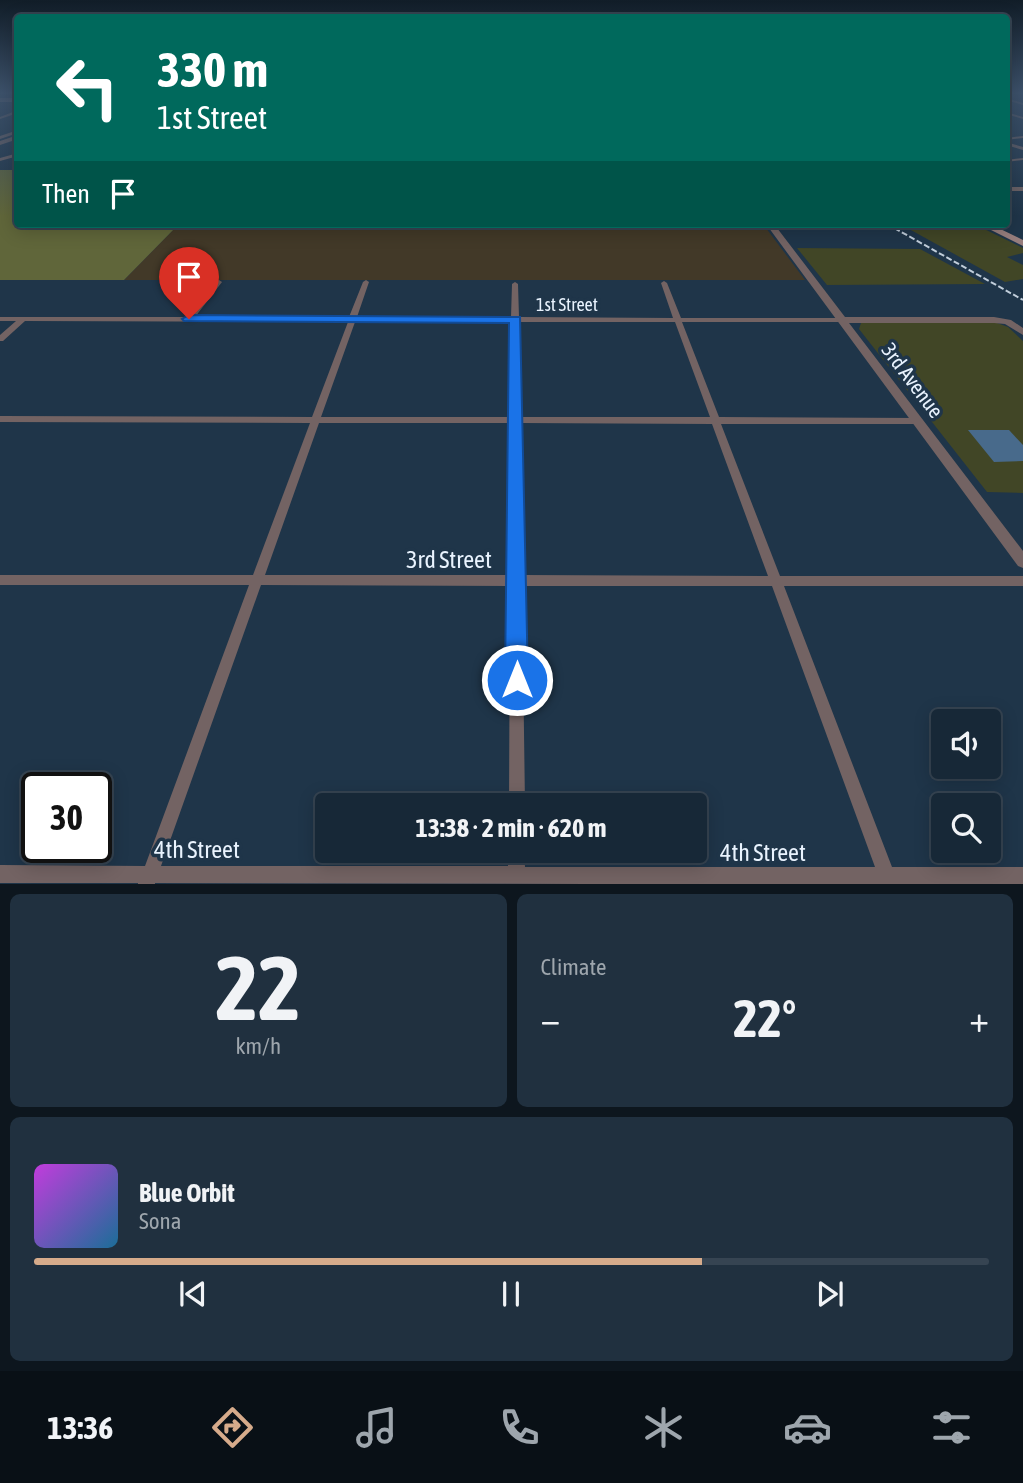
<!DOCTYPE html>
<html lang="en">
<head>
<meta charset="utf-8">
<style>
	:root { --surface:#172837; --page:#20303f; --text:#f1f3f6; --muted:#9ea6ad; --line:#364452; --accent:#d6ab8b }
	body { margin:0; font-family:"Asap Condensed",sans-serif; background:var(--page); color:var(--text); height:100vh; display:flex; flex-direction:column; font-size:26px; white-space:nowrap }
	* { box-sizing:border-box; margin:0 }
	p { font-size:23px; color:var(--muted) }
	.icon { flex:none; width:38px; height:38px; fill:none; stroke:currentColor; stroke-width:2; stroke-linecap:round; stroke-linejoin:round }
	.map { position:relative; height:884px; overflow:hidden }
	.panel { display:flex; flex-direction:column; gap:10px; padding:10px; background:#0d161e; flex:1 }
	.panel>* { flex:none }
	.hud { position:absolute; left:14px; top:14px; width:996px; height:214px; border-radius:7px; box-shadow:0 4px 18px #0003,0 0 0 2px var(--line); background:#00695c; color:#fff; overflow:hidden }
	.buttons { position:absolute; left:931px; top:709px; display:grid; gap:14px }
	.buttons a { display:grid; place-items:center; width:70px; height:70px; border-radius:7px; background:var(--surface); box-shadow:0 4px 18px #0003,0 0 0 2px var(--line); font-size:35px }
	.speed { position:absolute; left:21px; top:772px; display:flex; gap:14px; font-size:35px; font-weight:700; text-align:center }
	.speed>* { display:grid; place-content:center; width:91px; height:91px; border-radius:50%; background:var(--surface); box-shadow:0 4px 18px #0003,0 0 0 2px var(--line); line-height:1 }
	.speed .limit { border:4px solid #111; border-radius:10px; background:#fff; color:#111 }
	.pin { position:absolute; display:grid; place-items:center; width:60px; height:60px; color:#fff; margin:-72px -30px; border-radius:50% 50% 50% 0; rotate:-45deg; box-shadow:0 0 7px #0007 }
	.pin .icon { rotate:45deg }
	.me { position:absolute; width:77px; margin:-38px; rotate:0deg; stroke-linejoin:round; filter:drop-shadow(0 0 5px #0008) }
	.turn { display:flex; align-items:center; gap:24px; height:147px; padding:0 28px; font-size:32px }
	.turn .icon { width:91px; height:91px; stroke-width:2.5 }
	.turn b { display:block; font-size:49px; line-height:60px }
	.then { display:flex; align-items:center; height:66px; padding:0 28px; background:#0003; gap:14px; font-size:26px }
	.big { font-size:52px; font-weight:700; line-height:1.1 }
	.panel .widget { flex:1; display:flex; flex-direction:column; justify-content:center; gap:10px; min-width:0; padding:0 24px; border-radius:10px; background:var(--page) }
	.panel .dial { align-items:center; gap:0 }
	.dial b { font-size:91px; line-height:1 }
	.song { display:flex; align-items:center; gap:21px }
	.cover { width:84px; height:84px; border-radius:10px; background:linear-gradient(135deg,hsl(290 70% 55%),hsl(200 70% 35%)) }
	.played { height:7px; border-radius:4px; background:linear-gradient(90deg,var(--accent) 70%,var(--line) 70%) }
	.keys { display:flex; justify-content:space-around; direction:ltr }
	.heat { display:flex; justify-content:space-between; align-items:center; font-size:38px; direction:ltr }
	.panel .tiles { flex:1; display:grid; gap:10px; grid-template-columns:1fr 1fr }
	.widget:last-child { grid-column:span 2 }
	.trip { position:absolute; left:315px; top:793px; width:392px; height:70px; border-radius:7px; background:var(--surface); box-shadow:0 4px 18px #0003,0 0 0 2px var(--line); font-weight:700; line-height:70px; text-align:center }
	.dock { display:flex; height:112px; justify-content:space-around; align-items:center; background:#091016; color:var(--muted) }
	.dock .icon { width:49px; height:49px }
	.dock .current { color:var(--accent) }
	.dock b { font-size:32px; color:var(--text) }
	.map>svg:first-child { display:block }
	.education { fill:#423928 }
	.green { fill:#414626 }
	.forest { fill:#60663a }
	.building { fill:#486a8b }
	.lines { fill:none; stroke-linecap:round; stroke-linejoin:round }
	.minor { fill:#736363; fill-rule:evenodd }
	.tertiary { fill:#736363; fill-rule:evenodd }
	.secondary { fill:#977e7d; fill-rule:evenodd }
	.rail { stroke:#c0cdda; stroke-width:2; stroke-dasharray:6 2.5; stroke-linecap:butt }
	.route { fill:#1a73e8; stroke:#114b97; stroke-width:2 }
	.labels { text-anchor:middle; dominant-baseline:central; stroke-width:7; stroke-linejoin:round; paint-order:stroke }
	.far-street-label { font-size:18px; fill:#e9f3fe; stroke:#1f3549 }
	.street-label { font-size:21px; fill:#e9f3fe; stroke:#1f3549 }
	.near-street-label { font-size:24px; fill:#e9f3fe; stroke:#1f3549 }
</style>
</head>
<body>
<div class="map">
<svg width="1023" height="885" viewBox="0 0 1023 885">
	<rect width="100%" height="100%" fill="#1f3549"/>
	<!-- education -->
	<path class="education" d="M179,224H763L805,280H124Z"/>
	<!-- green -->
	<path class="green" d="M900,224H974L1023,248V253L1007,257L1023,265V279L1005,282Z
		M797,248L920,249L985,284L827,285Z
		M861,323H997L1008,327L1023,341V493L987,492L859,329Z"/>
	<!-- forest -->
	<path class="forest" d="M0,170H17L18,224H179L124,280H0Z"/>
	<!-- building -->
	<path class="building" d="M968,430H1009L1023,445V461L994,462Z"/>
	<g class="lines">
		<!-- minor -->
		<path class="minor" d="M1006,98L1023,103V105L1006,100Z
			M18,110V113L0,119V117Z
			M1006,112L1023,117V119L1006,114Z
			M18,130V133L0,139V136Z
			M1023,136V138L1006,140V138Z
			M1006,142L1023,147V150L1006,145Z
			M18,153V156L0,161V158Z
			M1023,158V160L1006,162V160Z
			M1006,187H1023V191H1006Z
			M219,280L222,282L195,317H349L363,282L366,280L369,282L357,317H511L512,284L515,282L518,284L519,317L673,318L661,283L664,281L667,283L681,318H844V322H682L719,417L918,418L923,421L918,424H721L780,576H1023V586H784L892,867H1023V885L155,883V885H138V883H0V865L145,866L249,585H0V575H253L310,423L0,422V416L312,417L348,322L25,321L3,341H0V335L16,321H0V317H187L217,281ZM355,322H511V417H321ZM519,322H675L710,417H520ZM319,423H511L510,575H265ZM520,423L712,424L768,576L522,575ZM261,585L510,586L509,805H525L522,586H772L875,867H525L524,850H508V866H161Z"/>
		<!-- tertiary -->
		<path class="tertiary" d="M18,135V139L0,145V141Z
			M766,224H774L845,317H994L1011,320L1023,328V335L1005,324L994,323H849L1023,551V568L1018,566Z"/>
		<!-- secondary -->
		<path class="secondary" d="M1006,92H1012L1006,94Z
			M0,98H18V102H0Z
			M979,224H990L1023,240V246Z"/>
		<!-- rail -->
		<path class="rail" d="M887,224L1023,300"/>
	</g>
	<!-- sky -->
	<linearGradient id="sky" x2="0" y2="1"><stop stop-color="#111d28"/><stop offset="0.43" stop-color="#3c516a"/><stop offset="1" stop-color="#3c516a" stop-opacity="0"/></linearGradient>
	<rect width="1023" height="216" fill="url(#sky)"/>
	<!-- route -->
	<path class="route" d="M189,315L520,317L528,680L525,688L517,691L509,688L505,680L509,323L184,321L182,319Z"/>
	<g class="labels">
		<!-- far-street labels -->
		<g class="far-street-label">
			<text x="567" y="304">1st Street</text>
		</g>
		<!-- street labels -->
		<g class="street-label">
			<text transform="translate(913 380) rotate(53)">3rd Avenue</text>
		</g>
		<!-- near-street labels -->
		<g class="near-street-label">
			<text x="449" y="559">3rd Street</text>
			<text x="197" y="849">4th Street</text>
			<text x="763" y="852">4th Street</text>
		</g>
	</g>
</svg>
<div class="buttons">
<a><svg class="icon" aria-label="sound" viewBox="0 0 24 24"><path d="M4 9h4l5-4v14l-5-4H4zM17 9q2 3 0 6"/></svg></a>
<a><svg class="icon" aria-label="search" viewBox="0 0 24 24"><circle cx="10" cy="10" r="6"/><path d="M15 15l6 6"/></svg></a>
</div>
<div class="speed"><div class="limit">30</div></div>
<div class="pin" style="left:189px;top:319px;background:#d93025"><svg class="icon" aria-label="arrive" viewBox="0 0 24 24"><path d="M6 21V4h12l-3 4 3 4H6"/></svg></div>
<svg class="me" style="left:517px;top:680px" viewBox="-20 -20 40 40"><circle r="17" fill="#1a73e8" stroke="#fff" stroke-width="3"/><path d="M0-11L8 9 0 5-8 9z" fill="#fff"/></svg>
<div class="trip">13:38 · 2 min · 620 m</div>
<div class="hud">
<div class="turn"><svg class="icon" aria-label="left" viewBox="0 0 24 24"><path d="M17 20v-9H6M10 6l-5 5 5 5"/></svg><div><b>330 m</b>1st Street</div></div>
<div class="then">Then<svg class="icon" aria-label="arrive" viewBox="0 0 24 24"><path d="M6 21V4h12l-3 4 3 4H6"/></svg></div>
</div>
</div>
<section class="panel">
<div class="tiles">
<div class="widget dial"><b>22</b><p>km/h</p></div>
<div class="widget"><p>Climate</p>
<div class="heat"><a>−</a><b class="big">22°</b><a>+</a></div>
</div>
<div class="widget">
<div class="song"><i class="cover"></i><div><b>Blue Orbit</b><p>Sona</p></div></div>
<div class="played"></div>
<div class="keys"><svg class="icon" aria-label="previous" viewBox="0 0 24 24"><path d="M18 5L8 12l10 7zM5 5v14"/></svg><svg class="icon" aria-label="pause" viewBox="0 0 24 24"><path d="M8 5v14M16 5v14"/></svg><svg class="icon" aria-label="next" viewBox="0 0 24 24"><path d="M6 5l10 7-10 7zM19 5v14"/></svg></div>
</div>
</div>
</section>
<nav class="dock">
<b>13:36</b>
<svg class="icon current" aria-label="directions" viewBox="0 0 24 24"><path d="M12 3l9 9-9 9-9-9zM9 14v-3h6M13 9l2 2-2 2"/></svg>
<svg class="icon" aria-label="music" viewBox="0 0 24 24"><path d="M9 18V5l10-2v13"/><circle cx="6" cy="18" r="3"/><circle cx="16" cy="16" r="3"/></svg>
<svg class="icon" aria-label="phone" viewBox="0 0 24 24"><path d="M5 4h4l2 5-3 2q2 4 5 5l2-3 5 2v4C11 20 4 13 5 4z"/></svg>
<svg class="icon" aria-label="climate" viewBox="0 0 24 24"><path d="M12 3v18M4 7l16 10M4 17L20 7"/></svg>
<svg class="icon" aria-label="car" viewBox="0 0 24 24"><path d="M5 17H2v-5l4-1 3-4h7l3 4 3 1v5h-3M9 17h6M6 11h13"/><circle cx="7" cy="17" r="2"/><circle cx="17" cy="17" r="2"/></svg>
<svg class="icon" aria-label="filters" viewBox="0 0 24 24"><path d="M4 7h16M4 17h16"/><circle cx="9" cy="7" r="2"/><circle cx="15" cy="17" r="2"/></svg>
</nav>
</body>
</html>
